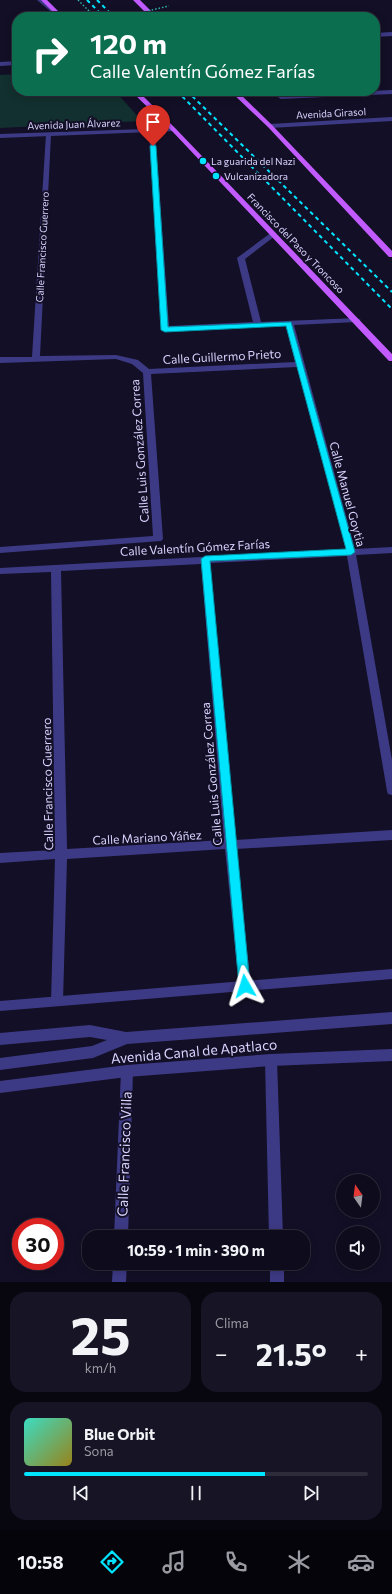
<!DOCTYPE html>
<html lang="es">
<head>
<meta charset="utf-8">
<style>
	:root { --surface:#0e0b1c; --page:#171425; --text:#f1f3f6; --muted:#9b9ba3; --line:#2e2b3b; --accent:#00e5ff }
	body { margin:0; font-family:Commissioner,sans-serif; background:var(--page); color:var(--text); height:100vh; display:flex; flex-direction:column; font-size:15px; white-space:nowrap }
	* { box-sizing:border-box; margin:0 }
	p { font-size:13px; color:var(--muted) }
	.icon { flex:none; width:22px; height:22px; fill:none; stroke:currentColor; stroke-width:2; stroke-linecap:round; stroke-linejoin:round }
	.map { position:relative; height:1282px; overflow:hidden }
	.drawer { display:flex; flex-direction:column; gap:10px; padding:10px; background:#08060f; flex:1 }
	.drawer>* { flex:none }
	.top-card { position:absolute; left:12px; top:12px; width:368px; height:84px; border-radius:16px; box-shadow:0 2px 10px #0003,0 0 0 1px var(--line); background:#0b6e4f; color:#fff; overflow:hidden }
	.needle { width:26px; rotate:346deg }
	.fabs { position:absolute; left:336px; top:1174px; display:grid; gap:8px }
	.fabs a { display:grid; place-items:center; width:44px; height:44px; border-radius:50%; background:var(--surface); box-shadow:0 2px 10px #0003,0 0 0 1px var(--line); font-size:20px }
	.speed { position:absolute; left:12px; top:1218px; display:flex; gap:8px; font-size:20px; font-weight:700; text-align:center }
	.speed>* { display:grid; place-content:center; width:52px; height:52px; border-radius:50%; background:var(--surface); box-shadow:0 2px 10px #0003,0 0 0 1px var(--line); line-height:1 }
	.speed .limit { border:6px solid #d22; background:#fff; color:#111 }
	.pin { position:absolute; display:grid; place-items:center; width:34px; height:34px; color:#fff; margin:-41px -17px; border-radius:50% 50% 50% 0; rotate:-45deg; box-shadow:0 0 4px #0007 }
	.pin .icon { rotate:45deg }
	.me { position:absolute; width:44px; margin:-22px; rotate:354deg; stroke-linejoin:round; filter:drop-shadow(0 0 3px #0008) }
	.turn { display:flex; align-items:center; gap:14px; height:84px; padding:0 12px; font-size:18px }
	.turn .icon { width:52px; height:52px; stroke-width:2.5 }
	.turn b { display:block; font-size:28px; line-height:34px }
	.big { font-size:30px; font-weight:700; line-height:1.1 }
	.drawer .tile { flex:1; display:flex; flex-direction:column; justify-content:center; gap:6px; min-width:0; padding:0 14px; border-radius:16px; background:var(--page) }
	.drawer .dial { align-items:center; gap:0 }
	.dial b { font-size:52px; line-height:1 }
	.song { display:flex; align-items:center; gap:12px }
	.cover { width:48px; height:48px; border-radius:6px; background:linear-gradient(135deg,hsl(170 70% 55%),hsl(50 70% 35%)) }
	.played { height:4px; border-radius:2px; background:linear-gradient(90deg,var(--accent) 70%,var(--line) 70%) }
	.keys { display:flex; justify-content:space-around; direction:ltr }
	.heat { display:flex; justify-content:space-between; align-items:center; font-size:22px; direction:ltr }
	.drawer .tiles { flex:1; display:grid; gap:10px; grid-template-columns:1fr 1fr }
	.tile:last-child { grid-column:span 2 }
	.trip { position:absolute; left:82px; top:1230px; width:228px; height:40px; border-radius:16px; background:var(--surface); box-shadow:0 2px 10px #0003,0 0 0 1px var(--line); font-weight:700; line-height:40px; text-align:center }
	.menu { display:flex; height:64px; justify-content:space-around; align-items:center; background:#06040b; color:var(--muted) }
	.menu .icon { width:28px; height:28px }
	.menu .current { color:var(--accent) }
	.menu b { font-size:18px; color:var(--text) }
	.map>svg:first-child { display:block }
	.green { fill:#12302f }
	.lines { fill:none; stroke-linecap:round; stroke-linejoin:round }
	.path { stroke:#2fb8b0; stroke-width:1.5; stroke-dasharray:1.5 2; stroke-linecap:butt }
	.service { fill:#3d3a85; fill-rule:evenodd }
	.minor { fill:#3d3a85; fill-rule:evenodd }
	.tertiary { fill:#3d3a85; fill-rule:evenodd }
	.primary { fill:#c25bff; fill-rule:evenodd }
	.rail { stroke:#00e5ff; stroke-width:2; stroke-dasharray:4 3.5; stroke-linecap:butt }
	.path-bridge { stroke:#2fb8b0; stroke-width:1.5; stroke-dasharray:1.5 2; stroke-linecap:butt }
	.route { fill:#00e5ff; stroke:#0095a6 }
	.poi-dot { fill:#00e5ff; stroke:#130f26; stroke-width:1.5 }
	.labels { text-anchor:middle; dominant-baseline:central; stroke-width:4; stroke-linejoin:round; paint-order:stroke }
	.far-street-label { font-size:10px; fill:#d9d4ff; stroke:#130f26 }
	.far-poi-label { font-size:10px; fill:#d9d4ff; stroke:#130f26; text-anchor:start }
	.street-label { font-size:12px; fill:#d9d4ff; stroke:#130f26 }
	.near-street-label { font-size:14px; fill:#d9d4ff; stroke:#130f26 }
</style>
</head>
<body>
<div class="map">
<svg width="392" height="1282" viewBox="0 0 392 1282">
	<rect width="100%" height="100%" fill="#130f26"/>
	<!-- green -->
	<path class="green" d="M17,74V91H115L142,121L0,128V75Z"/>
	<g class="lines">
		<!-- path -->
		<path class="path" d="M78,0L95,17"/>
		<!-- service -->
		<path class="service" d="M392,32V36L375,37V33Z
			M392,90V94L281,99L279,98L274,91H280L283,95Z"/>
		<!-- minor -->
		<path class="minor" d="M37,0H44L60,14L55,15Z
			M392,117V121L270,128L267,126L270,124Z
			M152,129L155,131L169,326L253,322L237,258L272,232H275V236L245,259L261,322L357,318L361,320L357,322L294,325L355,549L392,547V553L356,555L392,760V795L388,794L387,791L347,556L210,563L235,840L392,830V840L236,849L251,986L249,990L245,991L241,990L239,986L225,849L67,859L63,1001L61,1005L57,1006L53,1005L51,1001L55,859L0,863V853L55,850L51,572L0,574V568L346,549L297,367L151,374L163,539L161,541L0,553V547L153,536L143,373L132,364L116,359L0,363V357H32L46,134L51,135L40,356L116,355L138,360L149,369L295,362L286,326L165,331L161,329L149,131ZM201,564L224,840L67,849L61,571Z
			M271,1054L275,1056L277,1060L283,1237H269L265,1060L267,1056Z
			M127,1065L131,1067L133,1071L128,1237H114L121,1071L123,1067Z
			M113,1263H127L126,1282H112Z
			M270,1263H284V1282H270Z"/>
		<!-- tertiary -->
		<path class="tertiary" d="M17,61V65L0,66V62Z
			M174,128L177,130L176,131L0,138V134Z
			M392,969V979L0,1011V1001Z
			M392,1012V1024L127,1044L93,1058L0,1070V1058L92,1046L107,1040L90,1037L0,1045V1033L90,1025L126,1032Z
			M392,1049V1061L271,1066L127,1077L0,1093V1081L127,1065L271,1054Z"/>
		<!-- primary -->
		<path class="primary" d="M41,0H47L64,17H58Z
			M133,0H140L157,17H150Z
			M131,91H138L176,129L392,354V361H389L172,131Z
			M230,91H237L272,125L392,251V257H389L268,127Z"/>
		<!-- rail -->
		<path class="rail" d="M87,0L104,17
			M97,0L114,17
			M177,91L392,309
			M187,91L392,292"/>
		<!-- path-bridge -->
		<path class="path-bridge" d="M121,17L169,6"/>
	</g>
	<!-- route -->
	<path class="route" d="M153,144L156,146L168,327L291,322L355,552L351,555L210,561L250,986L249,990L245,991L241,990L239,986L201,559L205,556L346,549L286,326L165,332L161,330L150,146Z"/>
	<!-- markers -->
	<g class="poi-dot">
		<circle cx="203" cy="161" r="4"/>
		<circle cx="216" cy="176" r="4"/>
	</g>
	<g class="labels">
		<!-- far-street labels -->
		<g class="far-street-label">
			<text transform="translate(331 113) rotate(-3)">Avenida Girasol</text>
			<text transform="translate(74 124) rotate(-2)">Avenida Juan Álvarez</text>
			<text transform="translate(296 243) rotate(46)">Francisco del Paso y Troncoso</text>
			<text transform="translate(42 247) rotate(-87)">Calle Francisco Guerrero</text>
		</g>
		<!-- far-poi labels -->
		<g class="far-poi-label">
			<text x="211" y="161">La guarida del Nazi</text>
			<text x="224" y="176">Vulcanizadora</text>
		</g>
		<!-- street labels -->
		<g class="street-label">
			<text transform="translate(222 356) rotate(-3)">Calle Guillermo Prieto</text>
			<text transform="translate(139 451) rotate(-94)">Calle Luis González Correa</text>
			<text transform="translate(348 494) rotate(75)">Calle Manuel Goytia</text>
			<text transform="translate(195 547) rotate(-3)">Calle Valentín Gómez Farías</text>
			<text transform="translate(211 774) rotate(-95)">Calle Luis González Correa</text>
			<text transform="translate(47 784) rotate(-91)">Calle Francisco Guerrero</text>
			<text transform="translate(147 837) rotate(-3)">Calle Mariano Yáñez</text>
		</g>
		<!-- near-street labels -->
		<g class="near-street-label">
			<text transform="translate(194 1051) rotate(-5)">Avenida Canal de Apatlaco</text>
			<text transform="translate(124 1154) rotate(-88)">Calle Francisco Villa</text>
		</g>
	</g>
</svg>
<div class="fabs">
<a><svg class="needle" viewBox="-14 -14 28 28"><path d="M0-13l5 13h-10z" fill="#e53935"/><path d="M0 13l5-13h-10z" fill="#9b9ba3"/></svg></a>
<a><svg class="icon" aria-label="sound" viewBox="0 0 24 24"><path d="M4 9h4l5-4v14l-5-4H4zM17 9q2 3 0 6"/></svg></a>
</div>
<div class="speed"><div class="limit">30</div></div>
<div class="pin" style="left:153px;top:146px;background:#d93025"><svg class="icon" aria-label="arrive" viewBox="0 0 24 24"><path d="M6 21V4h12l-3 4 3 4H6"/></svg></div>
<svg class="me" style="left:245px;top:986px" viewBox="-20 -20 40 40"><path d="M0-17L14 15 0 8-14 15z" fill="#00e5ff" stroke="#fff" stroke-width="4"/></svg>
<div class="trip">10:59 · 1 min · 390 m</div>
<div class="top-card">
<div class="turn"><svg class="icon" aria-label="right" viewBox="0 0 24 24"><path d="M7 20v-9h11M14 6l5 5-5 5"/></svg><div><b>120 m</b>Calle Valentín Gómez Farías</div></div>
</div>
</div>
<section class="drawer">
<div class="tiles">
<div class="tile dial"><b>25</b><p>km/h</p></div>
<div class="tile"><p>Clima</p>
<div class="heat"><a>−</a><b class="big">21.5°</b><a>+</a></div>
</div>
<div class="tile">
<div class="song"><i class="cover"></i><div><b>Blue Orbit</b><p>Sona</p></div></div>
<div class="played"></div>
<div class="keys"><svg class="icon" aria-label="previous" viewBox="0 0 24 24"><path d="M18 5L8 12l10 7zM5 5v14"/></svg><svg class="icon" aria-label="pause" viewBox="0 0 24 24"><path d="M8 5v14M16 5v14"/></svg><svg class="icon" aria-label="next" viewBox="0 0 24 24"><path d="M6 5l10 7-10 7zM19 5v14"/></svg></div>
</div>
</div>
</section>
<nav class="menu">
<b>10:58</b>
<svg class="icon current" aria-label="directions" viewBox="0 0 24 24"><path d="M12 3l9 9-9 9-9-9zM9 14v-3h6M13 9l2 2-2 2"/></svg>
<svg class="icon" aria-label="music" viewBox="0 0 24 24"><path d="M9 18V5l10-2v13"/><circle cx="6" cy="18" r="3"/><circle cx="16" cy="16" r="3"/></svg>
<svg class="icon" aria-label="phone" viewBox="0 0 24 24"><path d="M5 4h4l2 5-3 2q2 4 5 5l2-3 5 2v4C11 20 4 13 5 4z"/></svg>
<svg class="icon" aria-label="climate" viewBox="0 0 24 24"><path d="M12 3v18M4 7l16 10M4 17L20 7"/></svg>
<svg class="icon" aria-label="car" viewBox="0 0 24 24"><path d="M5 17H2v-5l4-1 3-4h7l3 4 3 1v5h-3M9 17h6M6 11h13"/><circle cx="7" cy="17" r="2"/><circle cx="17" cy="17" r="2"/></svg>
</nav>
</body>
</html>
